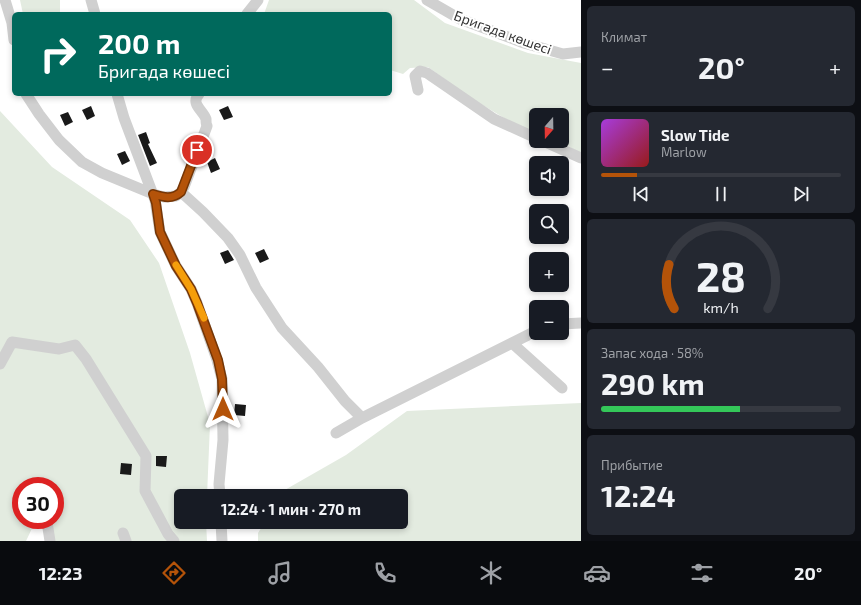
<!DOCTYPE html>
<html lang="ru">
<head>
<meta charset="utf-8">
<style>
	:root { --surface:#171b24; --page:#242831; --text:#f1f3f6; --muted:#9ea1a6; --line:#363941; --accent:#b45309 }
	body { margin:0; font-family:"Exo 2",sans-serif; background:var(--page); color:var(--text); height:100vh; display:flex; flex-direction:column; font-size:15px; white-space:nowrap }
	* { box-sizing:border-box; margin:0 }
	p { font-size:13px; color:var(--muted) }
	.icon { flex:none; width:22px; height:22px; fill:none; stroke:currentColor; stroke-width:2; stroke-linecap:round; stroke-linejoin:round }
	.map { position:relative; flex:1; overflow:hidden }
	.drawer { display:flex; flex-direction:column; gap:6px; padding:6px; background:#0d0f14; width:280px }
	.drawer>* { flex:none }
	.banner { position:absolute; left:12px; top:12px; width:380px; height:84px; border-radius:6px; box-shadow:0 2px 6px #0003; background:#00695c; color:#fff; overflow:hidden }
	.needle { width:26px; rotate:200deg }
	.tools { position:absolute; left:529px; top:108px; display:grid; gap:8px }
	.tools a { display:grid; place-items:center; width:40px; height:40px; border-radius:6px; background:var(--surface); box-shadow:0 2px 6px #0003; font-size:20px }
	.speed { position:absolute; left:12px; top:477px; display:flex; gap:8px; font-size:20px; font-weight:700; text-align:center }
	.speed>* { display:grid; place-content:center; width:52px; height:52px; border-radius:50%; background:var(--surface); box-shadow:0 2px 6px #0003; line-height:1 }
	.speed .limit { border:6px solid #d22; background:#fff; color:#111 }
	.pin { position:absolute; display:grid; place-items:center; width:34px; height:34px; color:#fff; margin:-17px; border:2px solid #fff; border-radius:50%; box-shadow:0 1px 4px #0007 }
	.me { position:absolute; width:44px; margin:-22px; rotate:0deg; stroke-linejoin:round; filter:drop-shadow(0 0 3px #0008) }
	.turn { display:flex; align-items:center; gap:14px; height:84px; padding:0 20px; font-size:18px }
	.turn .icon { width:52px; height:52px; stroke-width:2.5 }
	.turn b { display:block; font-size:28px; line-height:34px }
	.big { font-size:30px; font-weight:700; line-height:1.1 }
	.drawer .widget { flex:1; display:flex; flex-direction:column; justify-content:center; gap:6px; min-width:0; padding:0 14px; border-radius:6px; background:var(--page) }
	.drawer .dial { align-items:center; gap:0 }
	.dial svg { height:104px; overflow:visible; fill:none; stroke:var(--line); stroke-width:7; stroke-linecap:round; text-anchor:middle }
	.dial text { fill:var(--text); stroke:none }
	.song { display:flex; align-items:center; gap:12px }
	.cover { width:48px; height:48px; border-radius:6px; background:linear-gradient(135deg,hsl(280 70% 55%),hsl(0 70% 35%)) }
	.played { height:4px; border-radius:2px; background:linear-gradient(90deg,var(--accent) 15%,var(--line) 15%) }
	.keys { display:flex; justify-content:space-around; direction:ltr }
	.heat { display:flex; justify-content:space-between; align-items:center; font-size:22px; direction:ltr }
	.charge { height:6px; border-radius:3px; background:linear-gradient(90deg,#34c759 58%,var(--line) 0) }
	.trip { position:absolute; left:174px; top:489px; width:234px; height:40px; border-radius:6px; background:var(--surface); box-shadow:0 2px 6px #0003; font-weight:700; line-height:40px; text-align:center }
	.dock { display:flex; height:64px; justify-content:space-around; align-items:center; background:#090b0e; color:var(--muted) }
	.dock .icon { width:28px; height:28px }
	.dock .active { color:var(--accent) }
	.dock b { font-size:18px; color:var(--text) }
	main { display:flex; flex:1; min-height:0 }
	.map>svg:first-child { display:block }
	.green { fill:#e3ebe0 }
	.building { fill:#1a1a1a }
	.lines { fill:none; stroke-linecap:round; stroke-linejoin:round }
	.minor { stroke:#d0d0d0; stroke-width:11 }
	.route-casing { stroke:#753606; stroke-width:10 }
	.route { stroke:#b45309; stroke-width:7 }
	.slow { stroke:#f59e0b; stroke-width:7 }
	.labels { text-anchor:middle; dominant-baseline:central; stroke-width:4; stroke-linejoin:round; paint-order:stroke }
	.street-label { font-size:14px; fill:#333; stroke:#fff }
</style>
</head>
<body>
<main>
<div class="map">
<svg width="581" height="541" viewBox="0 0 581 541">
	<rect width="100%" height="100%" fill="#fff"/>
	<!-- green -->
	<path class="green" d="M20,0H60V14H23Z
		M269,0H414L445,23L528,53L581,63V155L567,145L557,141H562V115H536V133L514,124L471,98L428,67L410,68L403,74L390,70V14H264Z
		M0,111L52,167L130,220L159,263L190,353L210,424L207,496H181V522H206L207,541H54L49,520H55V486H21V520H36L26,541H0Z
		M581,403V541H258V533L265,522H401V496H280L283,491L346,455L407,411Z"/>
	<!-- building -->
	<path class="building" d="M91,106L95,116L87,120L82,110Z
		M228,106L233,117L224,120L219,110Z
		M68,112L73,122L65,126L60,115Z
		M146,132L150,143L148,144L157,163L150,166L138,135Z
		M125,151L130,161L122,165L117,154Z
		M215,158L220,169L211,173L207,162Z
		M264,249L269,259L260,263L255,253Z
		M228,250L234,260L225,264L220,253Z
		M235,404L246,405L245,416L234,415Z
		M156,456H167L166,467L156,466Z
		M121,463L132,464L131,475L120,474Z"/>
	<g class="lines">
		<!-- minor -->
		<path class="minor" d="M5,0L12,23L14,40
			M91,0L95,14
			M427,0L460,19L524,43L563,54L581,52
			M247,14L258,0
			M418,90L415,76L420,71L427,73L494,119L536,138
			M26,94L39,114L59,140L82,162L102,173L153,194L164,197L176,196L181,192L184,187L207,126C206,125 206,120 206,119C203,110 190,104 199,94
			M117,94L124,118L155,200L160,232L176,266L191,289L197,303L217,360L222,379L223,440L219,484L220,496
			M543,141L581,158
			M181,192L203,212L228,238L240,255L256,288L282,328L318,367L345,401L362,418L336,433
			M562,324L581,323
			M512,343L562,388
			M0,364L12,342L59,349L75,345L86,359L146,456L145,491L168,534L174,541
			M362,418L536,331
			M47,522L50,541
			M221,522L222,541
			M123,533L126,541"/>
	</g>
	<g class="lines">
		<!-- route casing -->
		<g class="route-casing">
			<path id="route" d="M197,150L181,192C172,200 163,197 153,194L156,203L160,232L176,266L191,289L197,303L218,360L222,379L223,409"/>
		</g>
		<!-- route -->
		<use href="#route" class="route"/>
		<!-- slow -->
		<path class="slow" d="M176,265L191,289L204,318"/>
	</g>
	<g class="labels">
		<!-- street labels -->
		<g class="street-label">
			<text transform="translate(503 32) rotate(20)">Бригада көшесі</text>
		</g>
	</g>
</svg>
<div class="tools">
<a><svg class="needle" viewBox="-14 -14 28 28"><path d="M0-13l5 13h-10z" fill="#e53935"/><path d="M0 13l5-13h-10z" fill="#9ea1a6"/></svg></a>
<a><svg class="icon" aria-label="sound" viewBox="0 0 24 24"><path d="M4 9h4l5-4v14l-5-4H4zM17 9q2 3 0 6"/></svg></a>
<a><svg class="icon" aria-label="search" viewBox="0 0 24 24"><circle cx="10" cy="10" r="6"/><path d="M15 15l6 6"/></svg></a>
<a>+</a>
<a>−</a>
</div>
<div class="speed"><div class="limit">30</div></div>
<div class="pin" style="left:197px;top:150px;background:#d93025"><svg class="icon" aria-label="arrive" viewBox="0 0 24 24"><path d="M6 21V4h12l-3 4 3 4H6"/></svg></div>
<svg class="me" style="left:223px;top:409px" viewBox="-20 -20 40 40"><path d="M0-17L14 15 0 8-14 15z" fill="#b45309" stroke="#fff" stroke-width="4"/></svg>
<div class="trip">12:24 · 1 мин · 270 m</div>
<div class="banner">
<div class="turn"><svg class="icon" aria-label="right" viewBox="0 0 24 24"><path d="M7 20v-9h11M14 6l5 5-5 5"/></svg><div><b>200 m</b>Бригада көшесі</div></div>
</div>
</div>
<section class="drawer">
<div class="widget"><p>Климат</p>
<div class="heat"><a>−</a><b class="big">20°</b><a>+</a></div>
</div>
<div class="widget">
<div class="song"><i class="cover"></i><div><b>Slow Tide</b><p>Marlow</p></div></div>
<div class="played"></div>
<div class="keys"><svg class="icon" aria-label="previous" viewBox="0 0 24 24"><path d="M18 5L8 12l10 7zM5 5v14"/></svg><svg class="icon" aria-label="pause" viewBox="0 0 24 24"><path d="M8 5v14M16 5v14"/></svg><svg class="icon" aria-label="next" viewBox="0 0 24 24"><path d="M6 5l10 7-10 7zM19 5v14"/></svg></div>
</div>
<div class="widget dial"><svg viewBox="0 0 100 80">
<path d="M14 69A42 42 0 1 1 86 69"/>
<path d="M14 69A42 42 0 0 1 10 35" stroke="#b45309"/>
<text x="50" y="56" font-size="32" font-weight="700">28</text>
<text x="50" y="72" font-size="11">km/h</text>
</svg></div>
<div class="widget"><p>Запас хода · 58%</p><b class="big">290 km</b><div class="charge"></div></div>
<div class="widget"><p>Прибытие</p><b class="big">12:24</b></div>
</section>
</main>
<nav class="dock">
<b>12:23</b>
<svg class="icon active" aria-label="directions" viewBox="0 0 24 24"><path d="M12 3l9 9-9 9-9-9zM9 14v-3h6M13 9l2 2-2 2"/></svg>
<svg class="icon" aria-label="music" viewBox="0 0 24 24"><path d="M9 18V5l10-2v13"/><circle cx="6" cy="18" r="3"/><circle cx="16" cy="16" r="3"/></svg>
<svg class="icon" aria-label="phone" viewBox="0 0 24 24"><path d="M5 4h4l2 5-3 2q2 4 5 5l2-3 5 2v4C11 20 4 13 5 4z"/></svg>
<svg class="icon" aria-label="climate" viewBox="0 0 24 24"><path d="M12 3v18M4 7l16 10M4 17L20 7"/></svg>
<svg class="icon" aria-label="car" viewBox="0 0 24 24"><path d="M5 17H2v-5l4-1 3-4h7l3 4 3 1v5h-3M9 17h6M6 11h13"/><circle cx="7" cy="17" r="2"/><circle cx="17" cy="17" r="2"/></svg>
<svg class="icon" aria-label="filters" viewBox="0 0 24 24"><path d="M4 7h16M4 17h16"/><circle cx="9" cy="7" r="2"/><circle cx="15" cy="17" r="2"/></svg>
<b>20°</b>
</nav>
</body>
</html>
